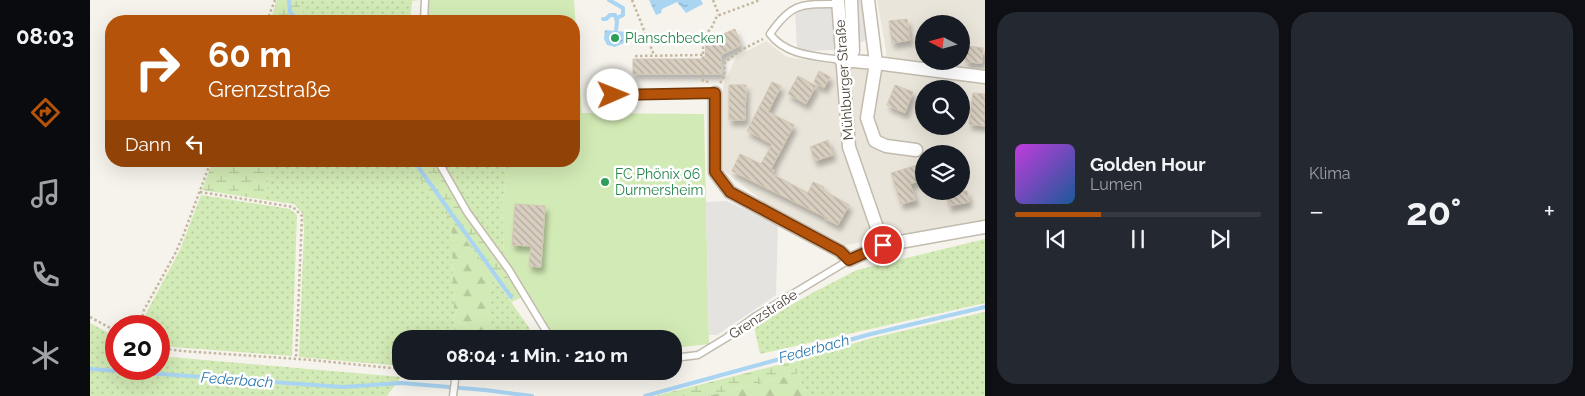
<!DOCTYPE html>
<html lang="de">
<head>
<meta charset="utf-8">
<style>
	:root { --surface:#171b24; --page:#242831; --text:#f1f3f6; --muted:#9ea1a6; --line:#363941; --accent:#b45309 }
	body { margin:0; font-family:Raleway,sans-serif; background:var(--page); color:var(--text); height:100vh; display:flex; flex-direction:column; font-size:19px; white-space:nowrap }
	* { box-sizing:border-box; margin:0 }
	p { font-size:16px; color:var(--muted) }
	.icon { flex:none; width:28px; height:28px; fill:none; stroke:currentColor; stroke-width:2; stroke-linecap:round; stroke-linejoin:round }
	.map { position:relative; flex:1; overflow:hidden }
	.side { display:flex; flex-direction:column; gap:12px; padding:12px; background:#0d0f14; width:600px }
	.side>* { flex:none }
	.top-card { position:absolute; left:15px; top:15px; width:475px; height:152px; border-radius:20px; box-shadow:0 5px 20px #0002; background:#b45309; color:#fff; overflow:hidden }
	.needle { width:32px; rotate:276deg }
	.controls { position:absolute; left:825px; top:15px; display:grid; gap:10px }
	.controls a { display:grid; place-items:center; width:55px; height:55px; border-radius:50%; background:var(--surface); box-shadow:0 5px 20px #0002; font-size:25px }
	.speed { position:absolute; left:15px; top:315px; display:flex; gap:10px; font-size:25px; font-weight:700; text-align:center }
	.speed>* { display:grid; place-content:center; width:65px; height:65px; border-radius:50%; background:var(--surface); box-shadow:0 5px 20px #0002; line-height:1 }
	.speed .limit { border:8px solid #d22; background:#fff; color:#111 }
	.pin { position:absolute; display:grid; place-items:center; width:42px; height:42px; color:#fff; margin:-21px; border:2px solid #fff; border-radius:50%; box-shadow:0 1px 5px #0007 }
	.me { position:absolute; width:55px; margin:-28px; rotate:89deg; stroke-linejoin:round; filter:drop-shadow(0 0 4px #0008) }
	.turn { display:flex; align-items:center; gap:18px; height:105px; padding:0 20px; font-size:22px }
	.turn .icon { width:65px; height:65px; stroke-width:2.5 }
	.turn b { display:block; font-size:35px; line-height:42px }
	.then { display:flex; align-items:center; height:48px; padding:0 20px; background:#0003; gap:10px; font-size:19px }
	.big { font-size:38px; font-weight:700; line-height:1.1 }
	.side .widget { flex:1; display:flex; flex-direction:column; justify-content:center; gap:8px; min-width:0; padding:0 18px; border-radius:20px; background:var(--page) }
	.song { display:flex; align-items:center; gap:15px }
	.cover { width:60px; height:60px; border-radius:8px; background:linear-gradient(135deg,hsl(290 70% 55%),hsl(210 70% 35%)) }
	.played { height:5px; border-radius:2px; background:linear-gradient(90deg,var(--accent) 35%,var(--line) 35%) }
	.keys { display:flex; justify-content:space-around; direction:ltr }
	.heat { display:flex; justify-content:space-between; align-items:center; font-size:28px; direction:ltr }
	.side .tiles { flex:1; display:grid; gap:12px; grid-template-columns:repeat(2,1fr) }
	.trip { position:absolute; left:302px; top:330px; width:290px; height:50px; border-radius:20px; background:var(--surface); box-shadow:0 5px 20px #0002; font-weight:700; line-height:50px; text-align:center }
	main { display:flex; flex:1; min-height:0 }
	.tab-bar { display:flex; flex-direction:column; width:90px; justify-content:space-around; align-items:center; background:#090b0e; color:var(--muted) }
	.tab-bar .icon { width:35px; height:35px }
	.tab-bar .on { color:var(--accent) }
	.tab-bar b { font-size:22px; color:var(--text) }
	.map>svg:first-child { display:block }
	.residential { fill:#eae5da; fill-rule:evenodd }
	.grass { fill:url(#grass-dots) }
	.forest { fill:url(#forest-firs) }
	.wetland { fill:url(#wetland-marsh) }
	.park { fill:#d2eab5 }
	.parking { fill:#e5e3e0 }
	.water { fill:url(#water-ripples) }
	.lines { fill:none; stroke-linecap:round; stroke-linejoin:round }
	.stream { stroke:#a9d4f2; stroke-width:4 }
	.building { fill:url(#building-back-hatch); stroke:#d3c7b4; filter:url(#shadow) }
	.lane-casing { stroke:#c2bbae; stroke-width:9 }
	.street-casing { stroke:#c2bbae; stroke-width:15 }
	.path { stroke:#c4b79f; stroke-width:2.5; stroke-dasharray:2.5 2.5; stroke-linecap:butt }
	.lane { stroke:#fff; stroke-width:6 }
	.street { stroke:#fff; stroke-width:12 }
	.route-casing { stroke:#753606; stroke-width:12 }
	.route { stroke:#b45309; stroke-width:9 }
	.leisure-dot { fill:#2e9e5b; stroke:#fff; stroke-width:2 }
	.labels { text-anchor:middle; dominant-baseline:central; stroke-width:5; stroke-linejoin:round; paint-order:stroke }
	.leisure-label { font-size:14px; fill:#27864d; stroke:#fff; text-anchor:start }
	.street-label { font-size:14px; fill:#4b4439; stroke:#fff }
	.water-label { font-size:15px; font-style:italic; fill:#2e7ab2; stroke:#fff }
</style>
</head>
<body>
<main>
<nav class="tab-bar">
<b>08:03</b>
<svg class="icon on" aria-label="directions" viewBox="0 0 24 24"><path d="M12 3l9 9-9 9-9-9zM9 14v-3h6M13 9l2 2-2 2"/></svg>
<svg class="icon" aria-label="music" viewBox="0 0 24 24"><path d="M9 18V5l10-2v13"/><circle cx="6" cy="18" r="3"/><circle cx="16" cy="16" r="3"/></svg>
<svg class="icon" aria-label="phone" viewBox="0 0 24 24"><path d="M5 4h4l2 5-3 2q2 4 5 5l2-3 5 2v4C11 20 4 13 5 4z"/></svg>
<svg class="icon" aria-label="climate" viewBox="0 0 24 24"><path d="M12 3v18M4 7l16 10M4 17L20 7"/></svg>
</nav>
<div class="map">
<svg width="895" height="396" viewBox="0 0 895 396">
	<defs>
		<pattern id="grass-dots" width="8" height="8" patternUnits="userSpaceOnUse" patternTransform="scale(1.25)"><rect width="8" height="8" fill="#d2eab5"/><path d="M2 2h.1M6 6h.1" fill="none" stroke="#b6ca9c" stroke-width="1.8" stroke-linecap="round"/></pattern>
		<pattern id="forest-firs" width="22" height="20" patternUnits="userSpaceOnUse" patternTransform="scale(1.25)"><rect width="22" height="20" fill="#d2eab5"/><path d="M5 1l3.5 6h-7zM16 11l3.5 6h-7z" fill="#b6ca9c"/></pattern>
		<pattern id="wetland-marsh" width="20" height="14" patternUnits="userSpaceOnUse" patternTransform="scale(1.25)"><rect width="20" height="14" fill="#d2eab5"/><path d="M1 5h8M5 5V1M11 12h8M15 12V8" fill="none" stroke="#b6ca9c"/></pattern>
		<pattern id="water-ripples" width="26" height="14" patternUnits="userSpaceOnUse" patternTransform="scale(1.25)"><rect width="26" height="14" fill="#a9d4f2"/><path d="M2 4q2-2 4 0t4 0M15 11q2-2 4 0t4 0" fill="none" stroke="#8caec5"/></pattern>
		<pattern id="building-back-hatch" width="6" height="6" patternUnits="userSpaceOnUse" patternTransform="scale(1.25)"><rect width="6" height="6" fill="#d8cfc1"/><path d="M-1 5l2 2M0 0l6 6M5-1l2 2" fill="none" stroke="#b1aa9e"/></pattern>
		<filter id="shadow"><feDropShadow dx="3" dy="5.5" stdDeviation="2.5" flood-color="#0004"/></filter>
	</defs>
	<rect width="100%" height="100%" fill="#f6f3ec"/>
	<!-- residential -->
	<path class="residential" d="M787,0H895V221L756,245L677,204L633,170V86L646,57L676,41L697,57L797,72L796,50ZM834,24H871V61H834ZM834,89H871V126H834ZM834,154H871V191H834Z"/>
	<!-- grass -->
	<path class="grass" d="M211,0H331L322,1L320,21H219L210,9Z
		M182,161H317L361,219L365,339H311V366L209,357L214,231L213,214L204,204L175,200Z
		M352,161H420L412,203L414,257C388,229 369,195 352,161Z
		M111,195L200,209L207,215L202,356L69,346V326H53L54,317L90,250Z
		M895,239V303L670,354L664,326L724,292L767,270Z
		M405,279L447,339H400V284Z
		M895,312V396H715L709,373L708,360L782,338Z
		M0,323L26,337V369H69V356L311,377L297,396H0Z"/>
	<!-- forest -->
	<path class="forest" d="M361,219L405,279L400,284V339H365Z
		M709,373L715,396H617Z"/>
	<!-- wetland -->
	<path class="wetland" d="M187,0H211L210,9L219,21H180Z
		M123,161H182L175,200L112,190Z
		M317,161H344L369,206L432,297L422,302Z
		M708,360L709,373L617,396H565Z"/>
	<!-- park -->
	<path class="park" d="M338,0H484L492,113L614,114L619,344L584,348V339H463L414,257L412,203L420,161H484V21H337Z"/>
	<!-- parking -->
	<path class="parking" d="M765,0H774L776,40L768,44Z
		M744,6L747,50L717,51L707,48L705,11L715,9Z
		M636,201L688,224L686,295L627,335H619L616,202Z"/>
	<!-- water -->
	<path class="water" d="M559,0H611L613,4L596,13L587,2L572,9L571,13L566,15Z
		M515,30L537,32L534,43L525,47L517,45L514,39Z"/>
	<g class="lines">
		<!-- stream -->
		<path class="stream" d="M199,0L200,12L208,21
			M519,0L533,8V15L527,18
			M513,19H516L520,15H525L527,21L526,31
			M324,161L421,297
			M0,369L253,387L311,383L395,390L442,396
			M555,396L781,334L895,307"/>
	</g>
	<!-- building -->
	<path class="building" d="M817,19L820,40L802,43L799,21Z
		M645,29L651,45L631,55L632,74H543V59H615L616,41Z
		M877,46L893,48L892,63L875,62Z
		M729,71L740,77L734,88L724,82Z
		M708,76L726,86L716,104L698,94Z
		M682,82L691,86L678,112L704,125L681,169L684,170L682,174L718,193L723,182L734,187L733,190L759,205L748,225L734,218L735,217L642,171L650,154L671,164L682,144L657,131Z
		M639,85H656L655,120H639Z
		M805,85L823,92L815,113L797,105Z
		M883,93L895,94V126L879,124Z
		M738,140L743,155L725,161L720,147Z
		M831,164L834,173V179L820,184L826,200L811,204L801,173Z
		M856,191H877L879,202L859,206Z
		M425,204L455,206L451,267L439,266L441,246L422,245Z"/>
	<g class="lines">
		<!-- lane casing -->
		<g class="lane-casing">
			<path id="lane" d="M748,4C712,4 702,2 680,34C696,56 727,56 751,60
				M334,21L335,0
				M533,82V95
				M523,95L625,93
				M348,161L377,212L419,270L461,339
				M584,358L608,355L636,338L666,316L759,260
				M363,396L366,372L424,373L463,371"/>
		</g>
		<!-- street casing -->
		<g class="street-casing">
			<path id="street" d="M748,0L759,147L793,245
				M778,0L786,63L777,118L785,141L796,146L826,150
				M751,60L786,63L895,77
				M751,60L763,51L761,0
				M625,93V172L640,192L750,251L759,260L793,245L895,227"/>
		</g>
		<!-- path -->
		<path class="path" d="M542,0L564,55
			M623,0L629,15
			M177,21L185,0
			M545,56L613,55
			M613,59V35L621,29L627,16L670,0
			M613,74V81L621,82
			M630,83L634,77L635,62L651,50L673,39
			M110,192L203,207L212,216L206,359
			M0,317L26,331
			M50,326L54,310L86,252L93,236L121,161
			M69,348L92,351L222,360L311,369
			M349,371L357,372"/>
		<!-- lane -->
		<use href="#lane" class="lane"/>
		<!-- street -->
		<use href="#street" class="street"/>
	</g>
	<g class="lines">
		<!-- route casing -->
		<g class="route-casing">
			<path id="route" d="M523,95L625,93V172L640,192L750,251L759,260L793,245"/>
		</g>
		<!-- route -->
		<use href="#route" class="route"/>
	</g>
	<!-- markers -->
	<g class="leisure-dot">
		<circle cx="525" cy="38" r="5"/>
		<circle cx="515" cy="182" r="5"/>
	</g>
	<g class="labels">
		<!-- leisure labels -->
		<g class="leisure-label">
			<text x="535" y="38">Planschbecken</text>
			<text x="525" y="174">FC Phönix 06<tspan x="525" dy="16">Durmersheim</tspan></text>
		</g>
		<!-- street labels -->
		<g class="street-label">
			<text transform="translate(754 80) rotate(-94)">Mühlburger Straße</text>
			<text transform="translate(673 314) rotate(-33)">Grenzstraße</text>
		</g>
		<!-- water labels -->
		<g class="water-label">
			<text transform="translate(724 349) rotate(-15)">Federbach</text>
			<text transform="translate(147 380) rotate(4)">Federbach</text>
		</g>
	</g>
</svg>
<div class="controls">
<a><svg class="needle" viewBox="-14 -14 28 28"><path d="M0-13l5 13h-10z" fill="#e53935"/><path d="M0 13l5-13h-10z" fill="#9ea1a6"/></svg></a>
<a><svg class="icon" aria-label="search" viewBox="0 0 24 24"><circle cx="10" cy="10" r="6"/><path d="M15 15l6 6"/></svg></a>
<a><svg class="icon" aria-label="layers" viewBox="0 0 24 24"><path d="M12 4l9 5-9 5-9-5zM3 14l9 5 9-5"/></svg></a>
</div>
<div class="speed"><div class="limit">20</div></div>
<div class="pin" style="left:793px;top:245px;background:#d93025"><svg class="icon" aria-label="arrive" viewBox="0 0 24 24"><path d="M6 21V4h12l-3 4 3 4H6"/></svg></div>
<svg class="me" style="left:523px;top:95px" viewBox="-20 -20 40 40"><circle r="19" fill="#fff"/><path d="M0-13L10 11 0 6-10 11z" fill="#b45309"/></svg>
<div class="trip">08:04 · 1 Min. · 210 m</div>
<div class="top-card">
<div class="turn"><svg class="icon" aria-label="right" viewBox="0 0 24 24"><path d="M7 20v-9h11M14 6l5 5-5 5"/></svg><div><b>60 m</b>Grenzstraße</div></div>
<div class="then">Dann<svg class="icon" aria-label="left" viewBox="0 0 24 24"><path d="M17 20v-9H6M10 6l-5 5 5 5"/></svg></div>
</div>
</div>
<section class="side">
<div class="tiles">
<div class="widget">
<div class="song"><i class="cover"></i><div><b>Golden Hour</b><p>Lumen</p></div></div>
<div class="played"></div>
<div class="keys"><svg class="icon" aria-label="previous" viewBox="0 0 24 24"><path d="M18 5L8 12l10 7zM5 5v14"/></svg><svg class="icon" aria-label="pause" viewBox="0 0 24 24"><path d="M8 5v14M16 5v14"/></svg><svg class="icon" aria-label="next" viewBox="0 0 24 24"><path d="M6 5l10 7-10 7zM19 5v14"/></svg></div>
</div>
<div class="widget"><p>Klima</p>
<div class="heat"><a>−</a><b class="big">20°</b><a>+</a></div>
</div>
</div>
</section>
</main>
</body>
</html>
